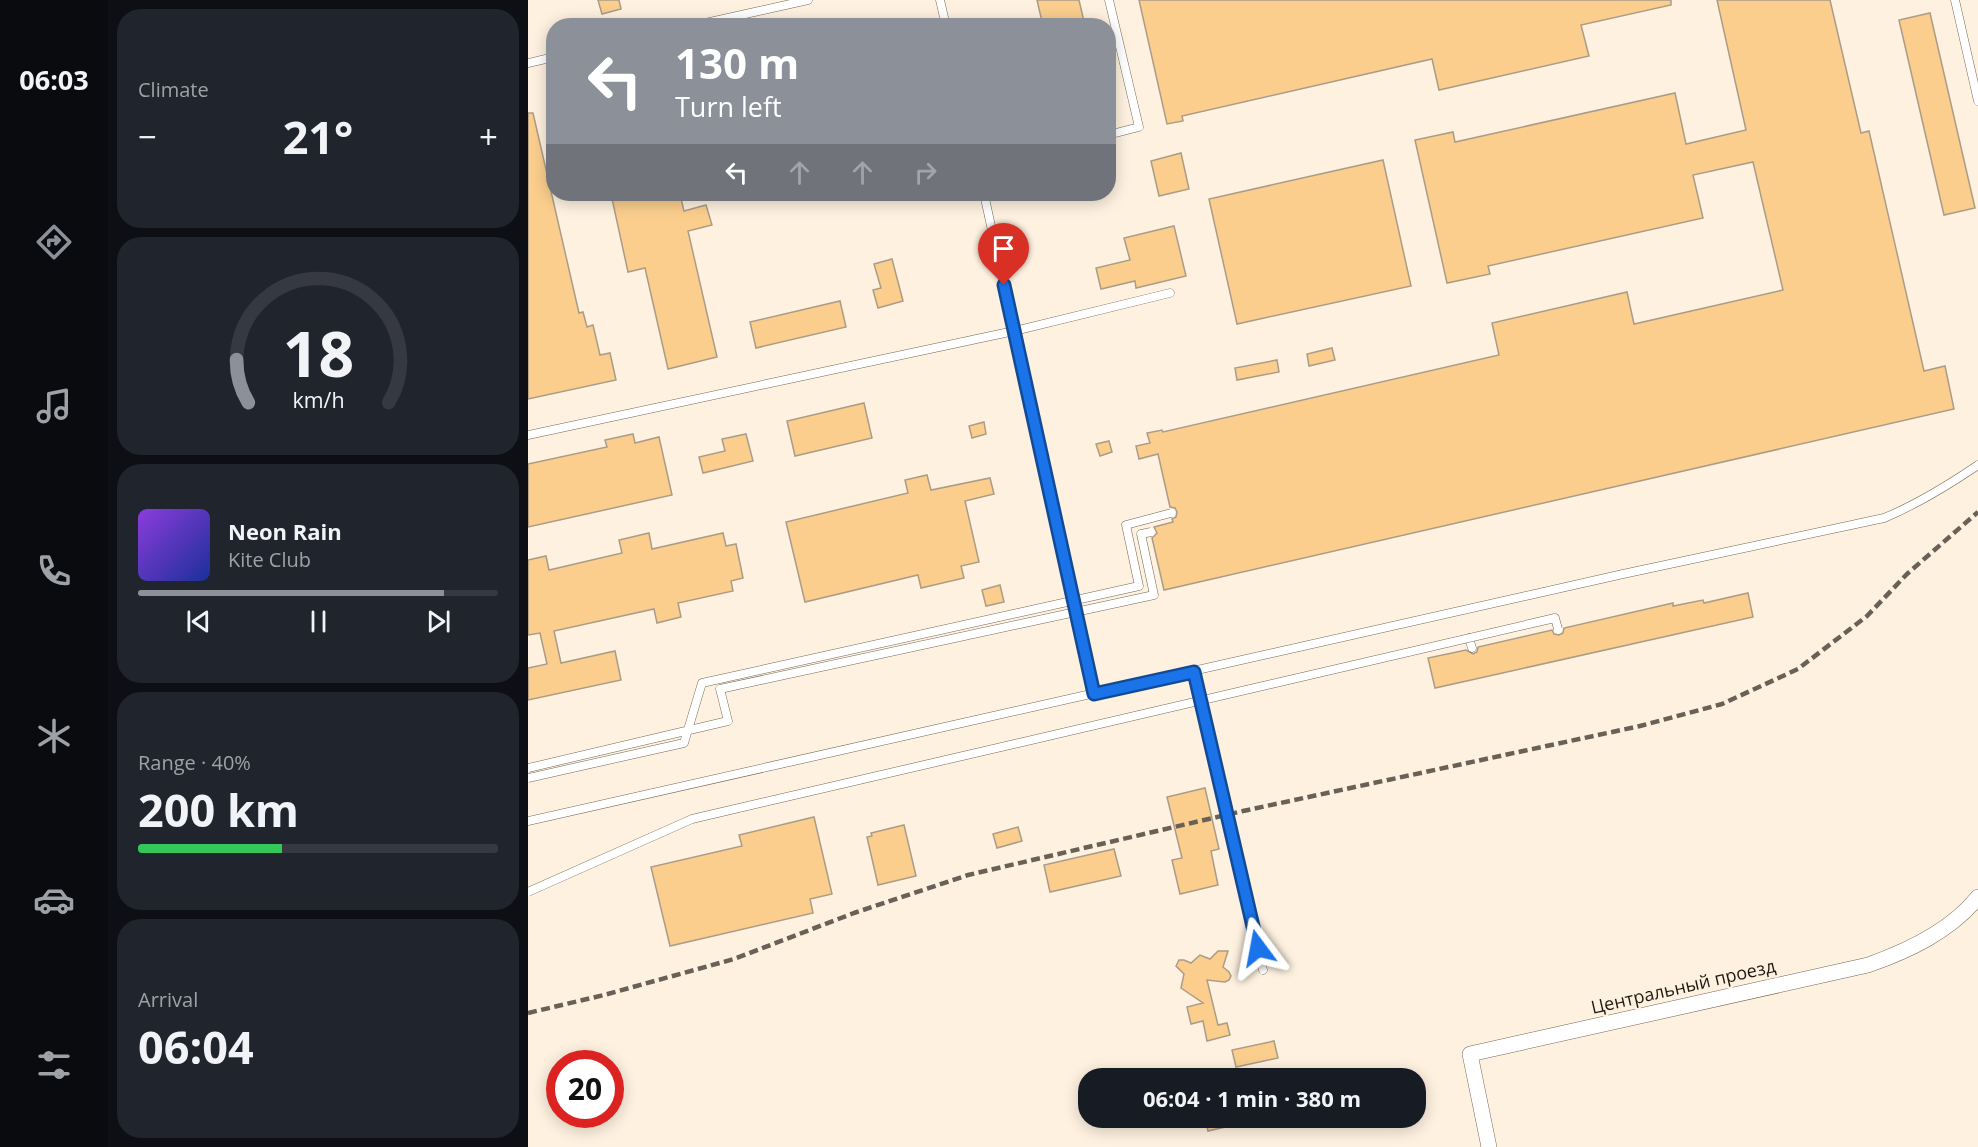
<!DOCTYPE html>
<html lang="en">
<head>
<meta charset="utf-8">
<style>
	:root { --surface:#171b24; --page:#20242c; --text:#f1f3f6; --muted:#9ea1a6; --line:#363941; --accent:#8c9099 }
	body { margin:0; font-family:"Open Sans",sans-serif; background:var(--page); color:var(--text); height:100vh; display:flex; flex-direction:column; font-size:22px; white-space:nowrap }
	* { box-sizing:border-box; margin:0 }
	p { font-size:20px; color:var(--muted) }
	.icon { flex:none; width:33px; height:33px; fill:none; stroke:currentColor; stroke-width:2; stroke-linecap:round; stroke-linejoin:round }
	.map { position:relative; flex:1; overflow:hidden }
	.drawer { display:flex; flex-direction:column; gap:9px; padding:9px; background:#0d0f14; width:420px }
	.drawer>* { flex:none }
	.hud { position:absolute; left:18px; top:18px; width:570px; height:183px; border-radius:24px; box-shadow:0 3px 15px #0003; background:#8c9099; color:#fff; overflow:hidden }
	.speed { position:absolute; left:18px; top:1050px; display:flex; gap:12px; font-size:30px; font-weight:700; text-align:center }
	.speed>* { display:grid; place-content:center; width:78px; height:78px; border-radius:50%; background:var(--surface); box-shadow:0 3px 15px #0003; line-height:1 }
	.speed .limit { border:9px solid #d22; background:#fff; color:#111 }
	.pin { position:absolute; display:grid; place-items:center; width:51px; height:51px; color:#fff; margin:-62px -26px; border-radius:50% 50% 50% 0; rotate:-45deg; box-shadow:0 0 6px #0007 }
	.pin .icon { rotate:45deg }
	.me { position:absolute; width:66px; margin:-33px; rotate:347deg; stroke-linejoin:round; filter:drop-shadow(0 0 4px #0008) }
	.turn { display:flex; align-items:center; gap:21px; height:126px; padding:0 30px; font-size:27px }
	.turn .icon { width:78px; height:78px; stroke-width:2.5 }
	.turn b { display:block; font-size:42px; line-height:51px }
	.lanes { display:flex; align-items:center; height:57px; padding:0 30px; background:#0003; justify-content:center; gap:30px; direction:ltr }
	.lanes .off { opacity:.35 }
	.big { font-size:45px; font-weight:700; line-height:1.1 }
	.drawer .widget { flex:1; display:flex; flex-direction:column; justify-content:center; gap:9px; min-width:0; padding:0 21px; border-radius:24px; background:var(--page) }
	.drawer .dial { align-items:center; gap:0 }
	.dial svg { height:156px; overflow:visible; fill:none; stroke:var(--line); stroke-width:7; stroke-linecap:round; text-anchor:middle }
	.dial text { fill:var(--text); stroke:none }
	.song { display:flex; align-items:center; gap:18px }
	.cover { width:72px; height:72px; border-radius:9px; background:linear-gradient(135deg,hsl(270 70% 55%),hsl(230 70% 35%)) }
	.played { height:6px; border-radius:3px; background:linear-gradient(90deg,var(--accent) 85%,var(--line) 85%) }
	.keys { display:flex; justify-content:space-around; direction:ltr }
	.heat { display:flex; justify-content:space-between; align-items:center; font-size:33px; direction:ltr }
	.charge { height:9px; border-radius:4px; background:linear-gradient(90deg,#34c759 40%,var(--line) 0) }
	.trip { position:absolute; left:550px; top:1068px; width:348px; height:60px; border-radius:24px; background:var(--surface); box-shadow:0 3px 15px #0003; font-weight:700; line-height:60px; text-align:center }
	main { display:flex; flex:1; min-height:0 }
	.tab-bar { display:flex; flex-direction:column; width:108px; justify-content:space-around; align-items:center; background:#090b0e; color:var(--muted) }
	.tab-bar .icon { width:42px; height:42px }
	.tab-bar .current { color:var(--accent) }
	.tab-bar b { font-size:27px; color:var(--text) }
	.map>svg:first-child { display:block }
	.building { fill:#fbce8d; stroke:#ab9c88; stroke-width:1.5 }
	.lines { fill:none; stroke-linecap:round; stroke-linejoin:round }
	.lane-casing { stroke:#756755; stroke-width:9 }
	.street-casing { stroke:#756755; stroke-width:16 }
	.lane { stroke:#fff; stroke-width:8 }
	.street { stroke:#fff; stroke-width:15 }
	.rail { stroke:#696157; stroke-width:4.5; stroke-dasharray:9 4.5; stroke-linecap:butt }
	.lane-bridge-casing { stroke:#756755; stroke-width:9; stroke-linecap:butt }
	.lane-bridge { stroke:#fff; stroke-width:8 }
	.route-casing { stroke:#114b97; stroke-width:15 }
	.route { stroke:#1a73e8; stroke-width:10 }
	.labels { text-anchor:middle; dominant-baseline:central; stroke-width:4.5; stroke-linejoin:round; paint-order:stroke }
	.street-label { font-size:18px; fill:#1d1811; stroke:#fef1e0 }
</style>
</head>
<body>
<main>
<nav class="tab-bar">
<b>06:03</b>
<svg class="icon current" aria-label="directions" viewBox="0 0 24 24"><path d="M12 3l9 9-9 9-9-9zM9 14v-3h6M13 9l2 2-2 2"/></svg>
<svg class="icon" aria-label="music" viewBox="0 0 24 24"><path d="M9 18V5l10-2v13"/><circle cx="6" cy="18" r="3"/><circle cx="16" cy="16" r="3"/></svg>
<svg class="icon" aria-label="phone" viewBox="0 0 24 24"><path d="M5 4h4l2 5-3 2q2 4 5 5l2-3 5 2v4C11 20 4 13 5 4z"/></svg>
<svg class="icon" aria-label="climate" viewBox="0 0 24 24"><path d="M12 3v18M4 7l16 10M4 17L20 7"/></svg>
<svg class="icon" aria-label="car" viewBox="0 0 24 24"><path d="M5 17H2v-5l4-1 3-4h7l3 4 3 1v5h-3M9 17h6M6 11h13"/><circle cx="7" cy="17" r="2"/><circle cx="17" cy="17" r="2"/></svg>
<svg class="icon" aria-label="filters" viewBox="0 0 24 24"><path d="M4 7h16M4 17h16"/><circle cx="9" cy="7" r="2"/><circle cx="15" cy="17" r="2"/></svg>
</nav>
<section class="drawer">
<div class="widget"><p>Climate</p>
<div class="heat"><a>−</a><b class="big">21°</b><a>+</a></div>
</div>
<div class="widget dial"><svg viewBox="0 0 100 80">
<path d="M14 69A42 42 0 1 1 86 69"/>
<path d="M14 69A42 42 0 0 1 8 47" stroke="#8c9099"/>
<text x="50" y="56" font-size="32" font-weight="700">18</text>
<text x="50" y="72" font-size="11">km/h</text>
</svg></div>
<div class="widget">
<div class="song"><i class="cover"></i><div><b>Neon Rain</b><p>Kite Club</p></div></div>
<div class="played"></div>
<div class="keys"><svg class="icon" aria-label="previous" viewBox="0 0 24 24"><path d="M18 5L8 12l10 7zM5 5v14"/></svg><svg class="icon" aria-label="pause" viewBox="0 0 24 24"><path d="M8 5v14M16 5v14"/></svg><svg class="icon" aria-label="next" viewBox="0 0 24 24"><path d="M6 5l10 7-10 7zM19 5v14"/></svg></div>
</div>
<div class="widget"><p>Range · 40%</p><b class="big">200 km</b><div class="charge"></div></div>
<div class="widget"><p>Arrival</p><b class="big">06:04</b></div>
</section>
<div class="map">
<svg width="1450" height="1147" viewBox="0 0 1450 1147">
	<rect width="100%" height="100%" fill="#fef1e0"/>
	<!-- building -->
	<path class="building" d="M70,0H91L93,9L74,14Z
		M509,0H551L557,26H515Z
		M611,0H1143V5L1053,25L1061,56L911,90L904,59L654,116L655,121L639,124Z
		M1189,0H1302L1333,133L1341,131L1396,371L1417,366L1426,409L636,590L624,538L629,533L626,527L645,522L644,519L648,517L649,512L647,508L642,507L630,454L611,459L608,446L622,443L619,433L634,430L635,432L971,355L964,323L1099,292L1106,324L1255,290L1225,162L1165,175L1175,218L960,266L962,274L919,283L887,140L925,132L927,142L1147,93L1158,144L1218,130Z
		M1402,13L1447,208L1416,215L1371,20Z
		M0,113H5L51,313L55,312L59,327L65,325L72,355L82,353L88,380L0,399Z
		M653,153L661,189L631,196L623,161Z
		M855,160L883,286L709,324L681,199Z
		M83,194H152L156,211L178,205L184,225L160,231L189,357L140,369L117,268L100,272Z
		M646,226L658,276L608,288L607,281L573,289L568,268L602,260L596,238Z
		M364,259L375,301L350,308L345,290L353,288L346,264Z
		M312,301L318,327L228,348L222,322Z
		M804,348L807,360L781,366L779,354Z
		M749,360L751,372L709,380L707,368Z
		M336,403L344,438L267,456L259,421Z
		M456,422L458,434L444,438L441,426Z
		M105,434L107,443L131,437L144,495L0,527V464L79,447L77,440Z
		M218,434L225,461L175,473L171,457L197,451L194,439Z
		M581,441L584,452L572,456L568,444Z
		M399,475L403,490L462,478L466,494L437,501L451,562L433,566L436,578L393,588L390,575L277,602L258,522L380,493L377,480Z
		M121,533L124,549L195,533L198,546L208,544L215,578L203,581L205,591L150,603L153,617L129,623L126,609L26,631L33,663L87,651L93,680L0,700V668L19,664L12,633L0,635V560L18,556L21,570L94,553L91,540Z
		M472,585L476,602L458,606L454,590Z
		M1220,593L1225,617L907,688L900,658L938,650L945,654L949,652L950,647L1024,630L1026,634L1031,635L1035,633L1036,628L1145,603V606L1175,600L1176,603Z
		M677,788L691,849L683,851L690,885L652,894L644,860L654,858L639,797Z
		M286,817L304,894L282,899L285,913L142,946L123,867L214,846L211,835Z
		M376,825L388,876L350,885L339,837L344,836L343,833Z
		M490,827L494,841L469,848L465,834Z
		M586,849L593,876L522,892L516,865Z
		M690,951H700L695,967L701,972L703,976L701,980L697,982L679,980L690,1025L699,1023L702,1035L679,1041L675,1021L663,1024L659,1007L675,1003L653,988L656,974L648,966L651,960H656L663,963L672,955L682,959Z
		M746,1041L750,1058L708,1067L704,1050Z
		M677,1118H718L719,1122L680,1131Z"/>
	<g class="lines">
		<!-- lane casing -->
		<g class="lane-casing">
			<path id="lane" d="M412,0L418,26
				M1427,0L1450,101
				M164,26L280,0
				M0,63L26,57
				M580,135L611,127L581,0
				M456,194L566,694
				M0,435L486,331L642,293
				M941,638L944,648
				M666,672L735,970
				M0,821L1095,574L1356,518C1390,504 1419,486 1450,465"/>
		</g>
		<!-- street casing -->
		<g class="street-casing">
			<path id="street" d="M961,1147L942,1054L1340,965C1380,951 1423,931 1450,897"/>
		</g>
		<!-- lane -->
		<use href="#lane" class="lane"/>
		<!-- street -->
		<use href="#street" class="street"/>
		<!-- rail -->
		<path class="rail" d="M0,1013L76,995L206,959L326,913L440,875L715,811L1112,726L1194,704L1270,669L1339,616L1379,574L1450,512"/>
		<!-- lane-bridge casing -->
		<g class="lane-bridge-casing">
			<path id="lane-bridge" d="M0,768L200,721L192,689L626,595L613,534L623,532
				M0,778L156,743L174,683L611,586L598,525L643,513
				M0,892L164,819L1027,618L1030,629"/>
		</g>
		<!-- lane-bridge -->
		<use href="#lane-bridge" class="lane-bridge"/>
	</g>
	<g class="lines">
		<!-- route casing -->
		<g class="route-casing">
			<path id="route" d="M476,285L566,694L666,672L730,948"/>
		</g>
		<!-- route -->
		<use href="#route" class="route"/>
	</g>
	<g class="labels">
		<!-- street labels -->
		<g class="street-label">
			<text transform="translate(1155 986) rotate(-13)">Центральный проезд</text>
		</g>
	</g>
</svg>
<div class="speed"><div class="limit">20</div></div>
<div class="pin" style="left:476px;top:285px;background:#d93025"><svg class="icon" aria-label="arrive" viewBox="0 0 24 24"><path d="M6 21V4h12l-3 4 3 4H6"/></svg></div>
<svg class="me" style="left:730px;top:948px" viewBox="-20 -20 40 40"><path d="M0-17L14 15 0 8-14 15z" fill="#1a73e8" stroke="#fff" stroke-width="4"/></svg>
<div class="trip">06:04 · 1 min · 380 m</div>
<div class="hud">
<div class="turn"><svg class="icon" aria-label="left" viewBox="0 0 24 24"><path d="M17 20v-9H6M10 6l-5 5 5 5"/></svg><div><b>130 m</b>Turn left</div></div>
<div class="lanes"><svg class="icon" aria-label="left" viewBox="0 0 24 24"><path d="M17 20v-9H6M10 6l-5 5 5 5"/></svg><svg class="icon off" aria-label="ahead" viewBox="0 0 24 24"><path d="M12 20V5M6 11l6-6 6 6"/></svg><svg class="icon off" aria-label="ahead" viewBox="0 0 24 24"><path d="M12 20V5M6 11l6-6 6 6"/></svg><svg class="icon off" aria-label="right" viewBox="0 0 24 24"><path d="M7 20v-9h11M14 6l5 5-5 5"/></svg></div>
</div>
</div>
</main>
</body>
</html>
